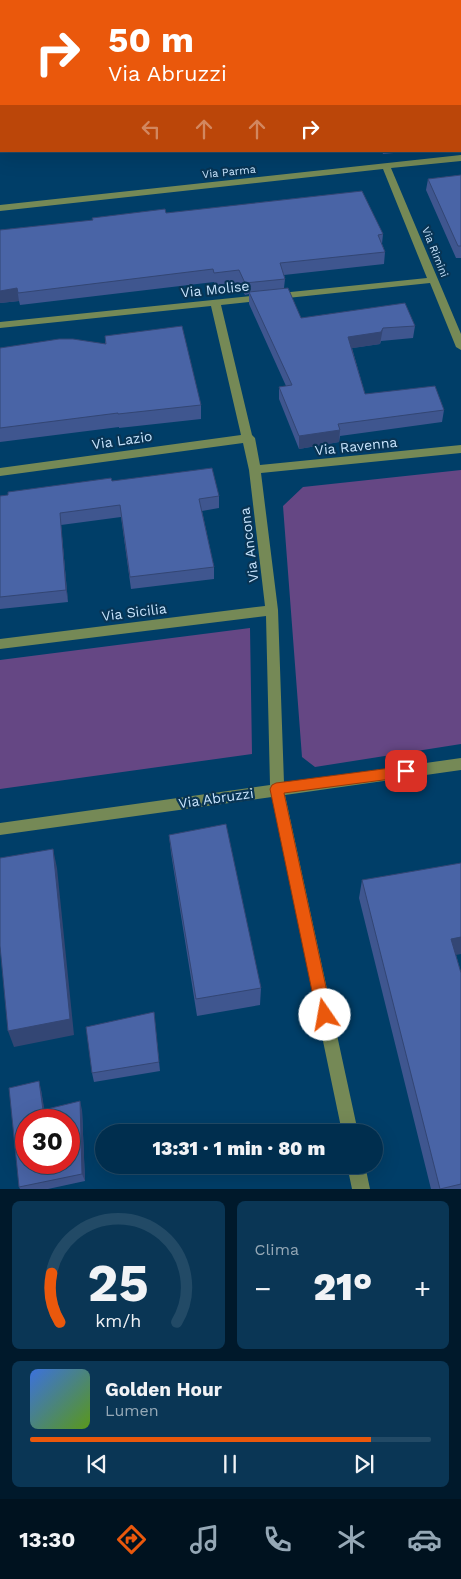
<!DOCTYPE html>
<html lang="it">
<head>
<meta charset="utf-8">
<style>
	:root { --surface:#002e4e; --page:#0a3655; --text:#f1f3f6; --muted:#95a8b6; --line:#224a66; --accent:#ea580c }
	body { margin:0; font-family:"Work Sans",sans-serif; background:var(--page); color:var(--text); height:100vh; display:flex; flex-direction:column; font-size:19px; white-space:nowrap }
	* { box-sizing:border-box; margin:0 }
	p { font-size:16px; color:var(--muted) }
	.icon { flex:none; width:28px; height:28px; fill:none; stroke:currentColor; stroke-width:2; stroke-linecap:round; stroke-linejoin:round }
	.map { position:relative; height:1189px; overflow:hidden }
	.side { display:flex; flex-direction:column; gap:12px; padding:12px; background:#00192b; flex:1 }
	.side>* { flex:none }
	.hud { position:absolute; left:0px; top:0px; width:461px; height:152px; box-shadow:0 5px 20px #0002,0 0 0 1px var(--line); background:#ea580c; color:#fff; overflow:hidden }
	.speed { position:absolute; left:15px; top:1109px; display:flex; gap:10px; font-size:25px; font-weight:700; text-align:center }
	.speed>* { display:grid; place-content:center; width:65px; height:65px; border-radius:50%; background:var(--surface); box-shadow:0 5px 20px #0002,0 0 0 1px var(--line); line-height:1 }
	.speed .limit { border:8px solid #d22; background:#fff; color:#111 }
	.pin { position:absolute; display:grid; place-items:center; width:42px; height:42px; color:#fff; margin:-21px; border-radius:10px; box-shadow:0 2px 8px #0006 }
	.me { position:absolute; width:55px; margin:-28px; rotate:348deg; stroke-linejoin:round; filter:drop-shadow(0 0 4px #0008) }
	.turn { display:flex; align-items:center; gap:18px; height:105px; padding:0 25px; font-size:22px }
	.turn .icon { width:65px; height:65px; stroke-width:2.5 }
	.turn b { display:block; font-size:35px; line-height:42px }
	.lanes { display:flex; align-items:center; height:48px; padding:0 25px; background:#0003; justify-content:center; gap:25px; direction:ltr }
	.lanes .off { opacity:.35 }
	.big { font-size:38px; font-weight:800; line-height:1.1 }
	.side .card { flex:1; display:flex; flex-direction:column; justify-content:center; gap:8px; min-width:0; padding:0 18px; border-radius:8px; background:var(--page) }
	.side .dial { align-items:center; gap:0 }
	.dial svg { height:130px; overflow:visible; fill:none; stroke:var(--line); stroke-width:7; stroke-linecap:round; text-anchor:middle }
	.dial text { fill:var(--text); stroke:none }
	.song { display:flex; align-items:center; gap:15px }
	.cover { width:60px; height:60px; border-radius:8px; background:linear-gradient(135deg,hsl(220 70% 55%),hsl(90 70% 35%)) }
	.played { height:5px; border-radius:2px; background:linear-gradient(90deg,var(--accent) 85%,var(--line) 85%) }
	.keys { display:flex; justify-content:space-around; direction:ltr }
	.heat { display:flex; justify-content:space-between; align-items:center; font-size:28px; direction:ltr }
	.side .tiles { flex:1; display:grid; gap:12px; grid-template-columns:1fr 1fr }
	.card:last-child { grid-column:span 2 }
	.trip { position:absolute; left:95px; top:1124px; width:288px; height:50px; border-radius:25px; background:var(--surface); box-shadow:0 5px 20px #0002,0 0 0 1px var(--line); font-weight:800; line-height:50px; text-align:center }
	.tab-bar { display:flex; height:80px; justify-content:space-around; align-items:center; background:#00121f; color:var(--muted) }
	.tab-bar .icon { width:35px; height:35px }
	.tab-bar .active { color:var(--accent) }
	.tab-bar b { font-size:22px; color:var(--text) }
	.map>svg:first-child { display:block }
	.green { fill:#654784 }
	.lines { fill:none; stroke-linecap:round; stroke-linejoin:round }
	.minor { fill:#758956; fill-rule:evenodd }
	.wall { fill:#3f568f }
	.shaded-wall { fill:#334674 }
	.building { fill:#4964a6; stroke:#334674; fill-rule:evenodd }
	.route { fill:#ea580c; stroke:#983908 }
	.labels { text-anchor:middle; dominant-baseline:central; stroke-width:4.5; stroke-linejoin:round; paint-order:stroke }
	.far-street-label { font-size:11px; fill:#c8e4fd; stroke:#083454 }
	.street-label { font-size:14px; fill:#c8e4fd; stroke:#083454 }
</style>
</head>
<body>
<div class="map">
<svg width="461" height="1189" viewBox="0 0 461 1189">
	<rect width="100%" height="100%" fill="#003e68"/>
	<!-- green -->
	<path class="green" d="M0,0H261L262,1H1L0,61Z
		M461,470V744L315,767L302,757L283,506L303,487Z
		M250,628L252,754L0,789V660Z"/>
	<g class="lines">
		<!-- minor -->
		<path class="minor" d="M380,0H388V1H380Z
			M461,155V161L391,168L461,334V350L456,347L430,283L221,305L252,435L255,438L260,465L461,445V453L261,473L278,610L284,783L461,758V770L285,795L358,1132H342L272,797L0,835V823L270,785L266,616L0,649V639L265,606L249,470L243,443L0,476V468L241,435L211,306L0,328V322L427,278L383,169L0,211V205Z
			M347,1165H365L370,1189H352Z"/>
	</g>
	<!-- wall -->
	<path class="wall" d="M300,0H338L339,1H301Z
		M435,0H461V78L460,76V1H435Z
		M382,151H415L383,154Z
		M461,175V258H456L426,190L428,179Z
		M166,213L383,234L382,244L385,252L384,264L284,275L285,279L284,288L301,318L415,326L413,338L381,341L380,344L352,348L365,394L444,410L442,422L340,436L339,442L299,449L279,399V387L286,386L249,304V294L245,295L239,283L215,285L214,282L20,305L19,301L0,303V230Z
		M105,336L201,405V419L119,428V427L0,442V348L105,344Z
		M112,481L219,496V508L202,511L214,567V579L131,589L121,517L61,525L68,602L0,609V496Z
		M169,835L261,988L260,1005L197,1016L171,853Z
		M362,880L456,955L461,973V1189H431L359,898Z
		M154,1012L160,1071L94,1082L92,1073Z
		M41,1090L44,1110H82L85,1181L48,1189H20L19,1187Z"/>
	<!-- shaded-wall -->
	<path class="shaded-wall" d="M1,126V151L0,145V129Z
		M17,288L19,301L0,303V291Z
		M383,328L380,344L347,349L348,337Z
		M340,430L339,442L299,449V436Z
		M60,513L61,525L68,602L66,590Z
		M53,849L57,868L74,1035L14,1047L8,1031Z
		M461,937V954L446,957L451,939Z
		M39,1081L41,1090L46,1118L43,1110Z
		M80,1101L82,1110L85,1181L82,1174Z"/>
	<!-- building -->
	<path class="building" d="M309,0H338L339,1H310Z
		M445,0H461V59L460,57V1H441H446Z
		M0,60H1V126L0,129Z
		M461,175V246H458L428,179Z
		M362,191L383,234L378,235L385,252L280,263L285,279L245,283L239,270L214,273L213,269L18,293L17,288L0,291V230L93,220L92,218L165,209L166,213Z
		M288,288L301,318L405,303L415,326L383,328L381,332L348,337L365,394L435,386L444,410L338,424L340,430L299,436L279,387L292,385L249,292Z
		M182,326L201,405L118,414V413L0,428V348L59,339H73L106,344L105,336Z
		M212,468L219,496L199,499L214,567L130,577L120,505L60,513L66,590L0,597V496L8,495V492L111,478L112,481Z
		M226,824L261,988L196,999L169,835Z
		M53,849L70,1019L8,1031L0,946V858Z
		M461,863V937L451,939L461,973V1184L440,1189L362,880Z
		M154,1012L159,1062L92,1073L86,1027Z
		M39,1081L43,1110L80,1101L82,1174L19,1187L9,1088ZM26,1120H69V1162H26Z"/>
	<!-- route -->
	<path class="route" d="M406,766L410,767L412,771L410,775L406,777L284,793L332,1015L330,1020L325,1022L320,1020L317,1015L270,789L272,785L276,783Z"/>
	<g class="labels">
		<!-- far-street labels -->
		<g class="far-street-label">
			<text transform="translate(229 172) rotate(-6)">Via Parma</text>
			<text transform="translate(435 252) rotate(68)">Via Rimini</text>
		</g>
		<!-- street labels -->
		<g class="street-label">
			<text transform="translate(215 289) rotate(-6)">Via Molise</text>
			<text transform="translate(122 440) rotate(-8)">Via Lazio</text>
			<text transform="translate(356 446) rotate(-6)">Via Ravenna</text>
			<text transform="translate(249 545) rotate(-97)">Via Ancona</text>
			<text transform="translate(134 612) rotate(-7)">Via Sicilia</text>
			<text transform="translate(216 798) rotate(-8)">Via Abruzzi</text>
		</g>
	</g>
</svg>
<div class="speed"><div class="limit">30</div></div>
<div class="pin" style="left:406px;top:771px;background:#d93025"><svg class="icon" aria-label="arrive" viewBox="0 0 24 24"><path d="M6 21V4h12l-3 4 3 4H6"/></svg></div>
<svg class="me" style="left:325px;top:1015px" viewBox="-20 -20 40 40"><circle r="19" fill="#fff"/><path d="M0-13L10 11 0 6-10 11z" fill="#ea580c"/></svg>
<div class="trip">13:31 · 1 min · 80 m</div>
<div class="hud">
<div class="turn"><svg class="icon" aria-label="right" viewBox="0 0 24 24"><path d="M7 20v-9h11M14 6l5 5-5 5"/></svg><div><b>50 m</b>Via Abruzzi</div></div>
<div class="lanes"><svg class="icon off" aria-label="left" viewBox="0 0 24 24"><path d="M17 20v-9H6M10 6l-5 5 5 5"/></svg><svg class="icon off" aria-label="ahead" viewBox="0 0 24 24"><path d="M12 20V5M6 11l6-6 6 6"/></svg><svg class="icon off" aria-label="ahead" viewBox="0 0 24 24"><path d="M12 20V5M6 11l6-6 6 6"/></svg><svg class="icon" aria-label="right" viewBox="0 0 24 24"><path d="M7 20v-9h11M14 6l5 5-5 5"/></svg></div>
</div>
</div>
<section class="side">
<div class="tiles">
<div class="card dial"><svg viewBox="0 0 100 80">
<path d="M14 69A42 42 0 1 1 86 69"/>
<path d="M14 69A42 42 0 0 1 9 39" stroke="#ea580c"/>
<text x="50" y="56" font-size="32" font-weight="700">25</text>
<text x="50" y="72" font-size="11">km/h</text>
</svg></div>
<div class="card"><p>Clima</p>
<div class="heat"><a>−</a><b class="big">21°</b><a>+</a></div>
</div>
<div class="card">
<div class="song"><i class="cover"></i><div><b>Golden Hour</b><p>Lumen</p></div></div>
<div class="played"></div>
<div class="keys"><svg class="icon" aria-label="previous" viewBox="0 0 24 24"><path d="M18 5L8 12l10 7zM5 5v14"/></svg><svg class="icon" aria-label="pause" viewBox="0 0 24 24"><path d="M8 5v14M16 5v14"/></svg><svg class="icon" aria-label="next" viewBox="0 0 24 24"><path d="M6 5l10 7-10 7zM19 5v14"/></svg></div>
</div>
</div>
</section>
<nav class="tab-bar">
<b>13:30</b>
<svg class="icon active" aria-label="directions" viewBox="0 0 24 24"><path d="M12 3l9 9-9 9-9-9zM9 14v-3h6M13 9l2 2-2 2"/></svg>
<svg class="icon" aria-label="music" viewBox="0 0 24 24"><path d="M9 18V5l10-2v13"/><circle cx="6" cy="18" r="3"/><circle cx="16" cy="16" r="3"/></svg>
<svg class="icon" aria-label="phone" viewBox="0 0 24 24"><path d="M5 4h4l2 5-3 2q2 4 5 5l2-3 5 2v4C11 20 4 13 5 4z"/></svg>
<svg class="icon" aria-label="climate" viewBox="0 0 24 24"><path d="M12 3v18M4 7l16 10M4 17L20 7"/></svg>
<svg class="icon" aria-label="car" viewBox="0 0 24 24"><path d="M5 17H2v-5l4-1 3-4h7l3 4 3 1v5h-3M9 17h6M6 11h13"/><circle cx="7" cy="17" r="2"/><circle cx="17" cy="17" r="2"/></svg>
</nav>
</body>
</html>
